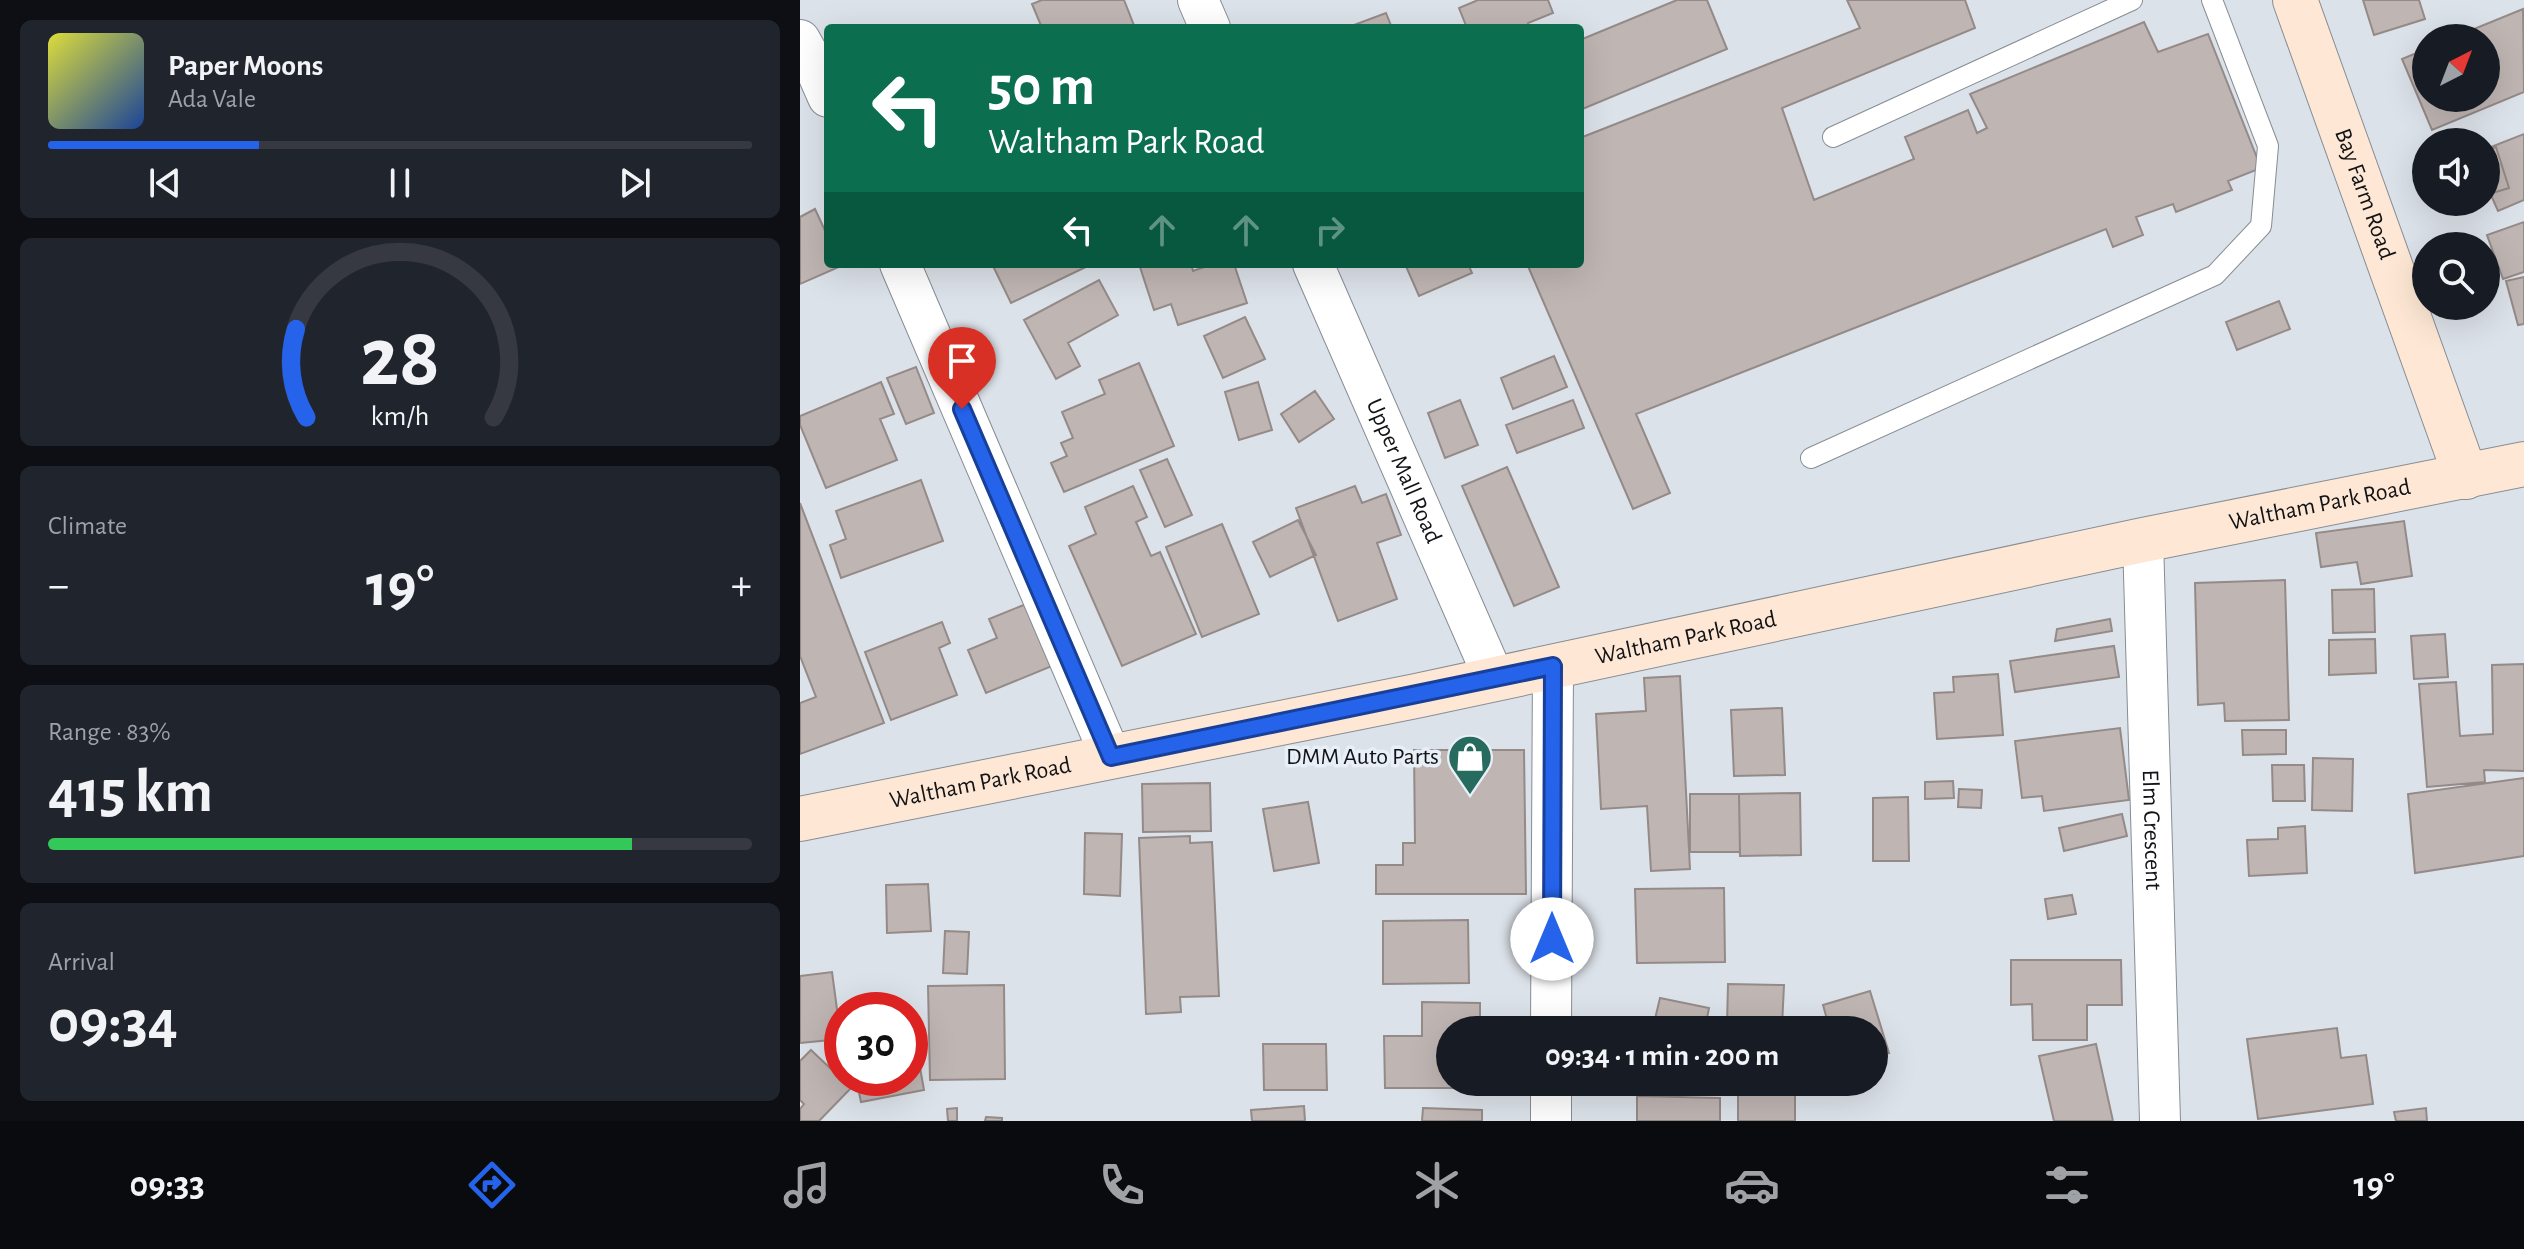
<!DOCTYPE html>
<html lang="en">
<head>
<meta charset="utf-8">
<style>
	:root { --surface:#171b24; --page:#20242c; --text:#f1f3f6; --muted:#9ea1a6; --line:#363941; --accent:#2563eb }
	body { margin:0; font-family:"Alegreya Sans",sans-serif; background:var(--page); color:var(--text); height:100vh; display:flex; flex-direction:column; font-size:30px; white-space:nowrap }
	* { box-sizing:border-box; margin:0 }
	p { font-size:26px; color:var(--muted) }
	.icon { flex:none; width:44px; height:44px; fill:none; stroke:currentColor; stroke-width:2; stroke-linecap:round; stroke-linejoin:round }
	.map { position:relative; flex:1; overflow:hidden }
	.details { display:flex; flex-direction:column; gap:20px; padding:20px; background:#0d0f14; width:800px }
	.details>* { flex:none }
	.top-card { position:absolute; left:24px; top:24px; width:760px; height:244px; border-radius:8px; box-shadow:0 8px 32px #0002; background:#0b6e4f; color:#fff; overflow:hidden }
	.needle { width:52px; rotate:42deg }
	.fabs { position:absolute; left:1612px; top:24px; display:grid; gap:16px }
	.fabs a { display:grid; place-items:center; width:88px; height:88px; border-radius:50%; background:var(--surface); box-shadow:0 8px 32px #0002; font-size:40px }
	.speed { position:absolute; left:24px; top:992px; display:flex; gap:16px; font-size:40px; font-weight:700; text-align:center }
	.speed>* { display:grid; place-content:center; width:104px; height:104px; border-radius:50%; background:var(--surface); box-shadow:0 8px 32px #0002; line-height:1 }
	.speed .limit { border:12px solid #d22; background:#fff; color:#111 }
	.pin { position:absolute; display:grid; place-items:center; width:68px; height:68px; color:#fff; margin:-82px -34px; border-radius:50% 50% 50% 0; rotate:-45deg; box-shadow:0 0 8px #0007 }
	.pin .icon { rotate:45deg }
	.me { position:absolute; width:88px; margin:-44px; rotate:0deg; stroke-linejoin:round; filter:drop-shadow(0 0 6px #0008) }
	.turn { display:flex; align-items:center; gap:28px; height:168px; padding:0 32px; font-size:36px }
	.turn .icon { width:104px; height:104px; stroke-width:2.5 }
	.turn b { display:block; font-size:56px; line-height:68px }
	.lanes { display:flex; align-items:center; height:76px; padding:0 32px; background:#0003; justify-content:center; gap:40px; direction:ltr }
	.lanes .off { opacity:.35 }
	.big { font-size:60px; font-weight:600; line-height:1.1 }
	.details .card { flex:1; display:flex; flex-direction:column; justify-content:center; gap:12px; min-width:0; padding:0 28px; border-radius:12px; background:var(--page) }
	.details .dial { align-items:center; gap:0 }
	.dial svg { height:208px; overflow:visible; fill:none; stroke:var(--line); stroke-width:7; stroke-linecap:round; text-anchor:middle }
	.dial text { fill:var(--text); stroke:none }
	.song { display:flex; align-items:center; gap:24px }
	.cover { width:96px; height:96px; border-radius:12px; background:linear-gradient(135deg,hsl(60 70% 55%),hsl(220 70% 35%)) }
	.played { height:8px; border-radius:4px; background:linear-gradient(90deg,var(--accent) 30%,var(--line) 30%) }
	.keys { display:flex; justify-content:space-around; direction:ltr }
	.heat { display:flex; justify-content:space-between; align-items:center; font-size:44px; direction:ltr }
	.charge { height:12px; border-radius:6px; background:linear-gradient(90deg,#34c759 83%,var(--line) 0) }
	.trip { position:absolute; left:636px; top:1016px; width:452px; height:80px; border-radius:40px; background:var(--surface); box-shadow:0 8px 32px #0002; font-weight:600; line-height:80px; text-align:center }
	.tabs { display:flex; height:128px; justify-content:space-around; align-items:center; background:#090b0e; color:var(--muted) }
	.tabs .icon { width:56px; height:56px }
	.tabs .selected { color:var(--accent) }
	.tabs b { font-size:36px; color:var(--text) }
	main { display:flex; flex:1; min-height:0 }
	.map>svg:first-child { display:block }
	.building { fill:#bfb5b3; stroke:#948a88; stroke-width:2 }
	.lines { fill:none; stroke-linecap:round; stroke-linejoin:round }
	.lane-casing { stroke:#878d94; stroke-width:22 }
	.street-casing { stroke:#878d94; stroke-width:42 }
	.secondary-casing { stroke:#878d94; stroke-width:46 }
	.lane { stroke:#fff; stroke-width:20 }
	.street { stroke:#fff; stroke-width:40 }
	.secondary { stroke:#fee8d5; stroke-width:44 }
	.route-casing { stroke:#184099; stroke-width:20 }
	.route { stroke:#2563eb; stroke-width:14 }
	.labels { text-anchor:middle; dominant-baseline:central; stroke-width:7; stroke-linejoin:round; paint-order:stroke }
	.street-label { font-size:24px; fill:#111316; stroke:#e9eff6 }
	.poi-label { font-size:24px; fill:#111316; stroke:#e9eff6; text-anchor:end }
</style>
</head>
<body>
<main>
<section class="details">
<div class="card">
<div class="song"><i class="cover"></i><div><b>Paper Moons</b><p>Ada Vale</p></div></div>
<div class="played"></div>
<div class="keys"><svg class="icon" aria-label="previous" viewBox="0 0 24 24"><path d="M18 5L8 12l10 7zM5 5v14"/></svg><svg class="icon" aria-label="pause" viewBox="0 0 24 24"><path d="M8 5v14M16 5v14"/></svg><svg class="icon" aria-label="next" viewBox="0 0 24 24"><path d="M6 5l10 7-10 7zM19 5v14"/></svg></div>
</div>
<div class="card dial"><svg viewBox="0 0 100 80">
<path d="M14 69A42 42 0 1 1 86 69"/>
<path d="M14 69A42 42 0 0 1 10 35" stroke="#2563eb"/>
<text x="50" y="56" font-size="32" font-weight="700">28</text>
<text x="50" y="72" font-size="11">km/h</text>
</svg></div>
<div class="card"><p>Climate</p>
<div class="heat"><a>−</a><b class="big">19°</b><a>+</a></div>
</div>
<div class="card"><p>Range · 83%</p><b class="big">415 km</b><div class="charge"></div></div>
<div class="card"><p>Arrival</p><b class="big">09:34</b></div>
</section>
<div class="map">
<svg width="1724" height="1121" viewBox="0 0 1724 1121">
	<rect width="100%" height="100%" fill="#dce2e9"/>
	<!-- building -->
	<path class="building" d="M242,0H324L335,28H242L232,4Z
		M678,0H748L753,13L728,23L730,28H667L659,8Z
		M877,0H907L927,49L780,110V40Z
		M1047,0H1165L1175,28L982,108L1014,200L1114,159L1105,137L1168,110L1177,133L1187,128L1170,94L1344,22L1358,52L1408,34L1461,168L1428,181L1432,190L1376,212L1373,204L1336,217L1343,235L1313,247L1306,229L836,414L870,493L833,509L727,264H780V138L1060,28Z
		M1563,0H1619L1625,19L1574,35Z
		M1723,9L1724,92L1632,130L1602,59L1626,49V98H1686V38H1652Z
		M586,13L592,28H546Z
		M1724,134V200L1698,211L1686,184V149Z
		M1696,147L1709,188L1686,195V150Z
		M15,209L28,237V264H40L41,266L0,284V217Z
		M1724,222V272L1703,279L1687,235Z
		M192,264H292L211,303Z
		M339,264H391L393,271L413,264H434L447,303L378,325L371,304L354,310Z
		M605,264H668L672,273L619,296Z
		M1724,277V324L1718,325L1706,281Z
		M299,280L318,315L268,343L280,366L256,379L224,320Z
		M1479,301L1490,329L1437,350L1426,322Z
		M445,317L465,359L423,378L404,336Z
		M754,356L767,387L713,409L701,378Z
		M339,363L374,446L264,492L251,463L267,456L261,443L273,438L262,412L305,394L299,380Z
		M116,367L134,413L106,424L87,378Z
		M81,382L94,414L80,419L97,460L26,488L0,425V416Z
		M458,382L472,430L439,440L425,392Z
		M515,391L534,419L499,442L481,414Z
		M660,400L678,445L645,458L628,413Z
		M773,400L784,428L717,453L706,425Z
		M367,459L392,515L365,527L340,470Z
		M707,467L759,587L714,606L662,486Z
		M121,480L143,541L41,578L30,545L46,539L36,511Z
		M333,486L347,517L336,522L351,556L360,552L396,634L322,666L269,546L296,534L285,507Z
		M555,486L562,503L586,494L601,535L577,543L597,599L538,621L496,508Z
		M0,503L84,723L0,754V703L16,697L0,656Z
		M498,520L516,555L470,577L453,542Z
		M1604,521L1612,576L1561,584L1557,562L1521,567L1516,533Z
		M422,524L459,614L402,637L366,547Z
		M1485,580L1489,720L1425,721L1424,703L1398,705L1395,583Z
		M1574,589L1575,632L1533,633L1532,590Z
		M226,604L252,666L186,693L168,650L197,638L189,619Z
		M1310,619L1312,631L1255,641L1257,629Z
		M142,622L150,643L139,648L157,695L91,720L65,652Z
		M1645,634L1648,677L1614,679L1611,636Z
		M1575,639L1576,673L1529,675V640Z
		M1314,646L1319,677L1215,692L1210,661Z
		M1724,664V771L1684,770L1685,782L1627,787L1619,684L1656,682L1660,736L1693,734L1692,665Z
		M1198,674L1203,735L1137,739L1134,693L1154,692L1153,677Z
		M880,676L890,869L851,871L847,806L801,809L796,714L846,711L844,678Z
		M982,708L985,775L934,776L931,710Z
		M1320,728L1329,800L1244,811L1242,796L1222,798L1215,741Z
		M1442,730H1486V754L1443,755Z
		M614,750H724L726,894H576V865H603V843H615Z
		M1513,758L1553,759L1552,811L1512,810Z
		M1472,765H1504L1505,801H1473Z
		M1724,778V856L1615,873L1608,794Z
		M1153,781L1154,798L1125,799V782Z
		M410,783L411,831L343,832L342,784Z
		M1159,789L1182,790L1181,808L1158,807Z
		M1000,793L1001,855L940,856L939,794Z
		M890,794H939L940,852H890Z
		M1108,797L1109,861H1073V798Z
		M508,802L519,863L474,871L463,809Z
		M1322,814L1327,836L1264,851L1259,828Z
		M1505,826L1507,873L1449,876L1447,840L1478,839V828Z
		M285,833L322,834L320,896L284,894Z
		M390,836V843L412,842L419,996L380,997L381,1012L346,1014L339,838Z
		M128,884L131,931L87,933L86,885Z
		M924,888L925,962L837,963L835,889Z
		M1272,895L1276,914L1248,919L1245,899Z
		M668,920L669,983L583,984V921Z
		M145,931L169,932L167,974L143,973Z
		M1211,960H1321L1322,1005H1287V1040H1233L1232,1004L1211,1005Z
		M32,972L41,1039L0,1043V976Z
		M928,984L984,985L982,1026L927,1025Z
		M204,985L205,1079L130,1080L128,986Z
		M1070,991L1089,1053L1074,1057V1030H1030L1023,1005Z
		M860,998L909,1008L905,1029L855,1019Z
		M622,1002L680,1003V1030H650V1082H680V1088H585L584,1036H622Z
		M841,1025L905,1029L908,1030H841Z
		M1537,1028L1541,1058L1566,1055L1573,1104L1458,1119L1447,1039Z
		M463,1044H526L527,1090H464Z
		M1296,1044L1313,1121H1254L1239,1056Z
		M11,1050L51,1088L19,1121H0V1109L4,1104L0,1100V1061Z
		M117,1051L124,1090L61,1102L56,1078H110V1052Z
		M938,1094H995V1121H938Z
		M837,1096L920,1098V1121H837Z
		M504,1106L505,1121H452L451,1110Z
		M157,1108V1121H148L147,1109Z
		M623,1108L682,1110V1121H622Z
		M1626,1108L1627,1121H1596L1594,1112Z
		M186,1117L202,1118V1121H185Z"/>
	<g class="lines">
		<!-- lane casing -->
		<g class="lane-casing">
			<path id="lane" d="M1033,137L1332,0
				M1011,458L1415,275L1461,226L1468,146L1412,0"/>
		</g>
		<!-- street casing -->
		<g class="street-casing">
			<g id="street">
				<path d="M398,0L410,28"/>
				<path d="M0,40L14,65L28,97"/>
				<path d="M100,264L311,757"/>
				<path id="s1" d="M513,264L694,678"/>
				<path id="s2" d="M1343,540L1360,1121"/>
				<path d="M751,1030L753,666"/>
				<path d="M751,1121V1082"/>
			</g>
		</g>
		<!-- secondary casing -->
		<g class="secondary-casing">
			<g id="secondary">
				<path id="s3" d="M1495,0L1666,477"/>
				<path id="s4" d="M0,819L616,696L1343,540L1724,464"/>
			</g>
		</g>
		<!-- lane -->
		<use href="#lane" class="lane"/>
		<!-- street -->
		<use href="#street" class="street"/>
		<!-- secondary -->
		<use href="#secondary" class="secondary"/>
	</g>
	<g class="lines">
		<!-- route casing -->
		<g class="route-casing">
			<path id="route" d="M162,409L311,757L753,666L752,939"/>
		</g>
		<!-- route -->
		<use href="#route" class="route"/>
	</g>
	<!-- icons -->
	<defs>
		<g id="shop-pin" transform="scale(2.3)"><path d="M0 17L-7.5 6A9.5 9.5 0 1 1 7.5 6Z" fill="#266b5e" stroke="#e9eff6"/><path d="M-5-2.5h2.3a2.7 3.5 0 0 1 5.4 0H5L5.5 6h-11ZM-1.5-2.5h3a1.5 2.3 0 0 0-3 0Z" fill="#fff"/></g>
	</defs>
	<g fill-rule="evenodd">
		<use href="#shop-pin" x="670" y="757"/>
	</g>
	<g class="labels">
		<!-- street labels -->
		<g class="street-label">
			<text stroke="none"><textPath href="#s3" startOffset="206">Bay Farm Road</textPath></text>
			<text stroke="none"><textPath href="#s1" startOffset="226">Upper Mall Road</textPath></text>
			<text stroke="none"><textPath href="#s4" startOffset="1552">Waltham Park Road</textPath></text>
			<text stroke="none"><textPath href="#s4" startOffset="904">Waltham Park Road</textPath></text>
			<text stroke="none"><textPath href="#s4" startOffset="184">Waltham Park Road</textPath></text>
			<text stroke="none"><textPath href="#s2" startOffset="290">Elm Crescent</textPath></text>
		</g>
		<!-- poi labels -->
		<g class="poi-label">
			<text x="639" y="757">DMM Auto Parts</text>
		</g>
	</g>
</svg>
<div class="fabs">
<a><svg class="needle" viewBox="-14 -14 28 28"><path d="M0-13l5 13h-10z" fill="#e53935"/><path d="M0 13l5-13h-10z" fill="#9ea1a6"/></svg></a>
<a><svg class="icon" aria-label="sound" viewBox="0 0 24 24"><path d="M4 9h4l5-4v14l-5-4H4zM17 9q2 3 0 6"/></svg></a>
<a><svg class="icon" aria-label="search" viewBox="0 0 24 24"><circle cx="10" cy="10" r="6"/><path d="M15 15l6 6"/></svg></a>
</div>
<div class="speed"><div class="limit">30</div></div>
<div class="pin" style="left:162px;top:409px;background:#d93025"><svg class="icon" aria-label="arrive" viewBox="0 0 24 24"><path d="M6 21V4h12l-3 4 3 4H6"/></svg></div>
<svg class="me" style="left:752px;top:939px" viewBox="-20 -20 40 40"><circle r="19" fill="#fff"/><path d="M0-13L10 11 0 6-10 11z" fill="#2563eb"/></svg>
<div class="trip">09:34 · 1 min · 200 m</div>
<div class="top-card">
<div class="turn"><svg class="icon" aria-label="left" viewBox="0 0 24 24"><path d="M17 20v-9H6M10 6l-5 5 5 5"/></svg><div><b>50 m</b>Waltham Park Road</div></div>
<div class="lanes"><svg class="icon" aria-label="left" viewBox="0 0 24 24"><path d="M17 20v-9H6M10 6l-5 5 5 5"/></svg><svg class="icon off" aria-label="ahead" viewBox="0 0 24 24"><path d="M12 20V5M6 11l6-6 6 6"/></svg><svg class="icon off" aria-label="ahead" viewBox="0 0 24 24"><path d="M12 20V5M6 11l6-6 6 6"/></svg><svg class="icon off" aria-label="right" viewBox="0 0 24 24"><path d="M7 20v-9h11M14 6l5 5-5 5"/></svg></div>
</div>
</div>
</main>
<nav class="tabs">
<b>09:33</b>
<svg class="icon selected" aria-label="directions" viewBox="0 0 24 24"><path d="M12 3l9 9-9 9-9-9zM9 14v-3h6M13 9l2 2-2 2"/></svg>
<svg class="icon" aria-label="music" viewBox="0 0 24 24"><path d="M9 18V5l10-2v13"/><circle cx="6" cy="18" r="3"/><circle cx="16" cy="16" r="3"/></svg>
<svg class="icon" aria-label="phone" viewBox="0 0 24 24"><path d="M5 4h4l2 5-3 2q2 4 5 5l2-3 5 2v4C11 20 4 13 5 4z"/></svg>
<svg class="icon" aria-label="climate" viewBox="0 0 24 24"><path d="M12 3v18M4 7l16 10M4 17L20 7"/></svg>
<svg class="icon" aria-label="car" viewBox="0 0 24 24"><path d="M5 17H2v-5l4-1 3-4h7l3 4 3 1v5h-3M9 17h6M6 11h13"/><circle cx="7" cy="17" r="2"/><circle cx="17" cy="17" r="2"/></svg>
<svg class="icon" aria-label="filters" viewBox="0 0 24 24"><path d="M4 7h16M4 17h16"/><circle cx="9" cy="7" r="2"/><circle cx="15" cy="17" r="2"/></svg>
<b>19°</b>
</nav>
</body>
</html>
